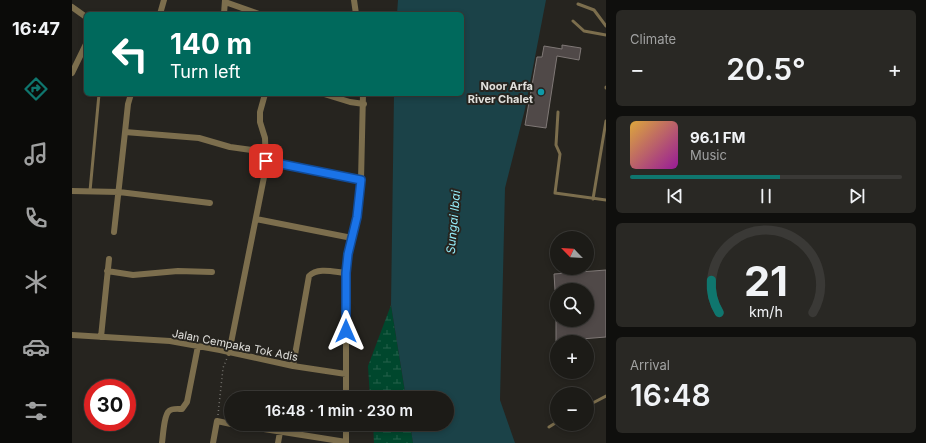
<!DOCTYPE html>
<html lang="en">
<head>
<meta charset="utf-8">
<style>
	:root { --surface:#1c1b17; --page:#292824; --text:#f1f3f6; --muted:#a0a1a1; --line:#3a3936; --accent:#0f766e }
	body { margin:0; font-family:Inter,sans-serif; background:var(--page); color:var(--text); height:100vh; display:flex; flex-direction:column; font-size:15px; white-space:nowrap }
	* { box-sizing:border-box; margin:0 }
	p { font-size:13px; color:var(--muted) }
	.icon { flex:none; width:22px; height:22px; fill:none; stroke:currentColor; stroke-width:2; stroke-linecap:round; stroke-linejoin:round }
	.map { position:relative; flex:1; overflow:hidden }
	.sheet { display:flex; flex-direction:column; gap:10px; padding:10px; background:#0f0f0d; width:320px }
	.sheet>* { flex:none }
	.hud { position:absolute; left:12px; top:12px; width:380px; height:84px; border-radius:6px; box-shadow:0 2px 6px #0003,0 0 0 1px var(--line); background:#00695c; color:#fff; overflow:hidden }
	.needle { width:26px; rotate:295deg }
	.buttons { position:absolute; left:478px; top:231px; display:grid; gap:8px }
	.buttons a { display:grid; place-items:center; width:44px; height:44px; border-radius:50%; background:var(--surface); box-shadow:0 2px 6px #0003,0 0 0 1px var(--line); font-size:20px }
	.speed { position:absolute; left:12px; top:379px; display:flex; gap:8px; font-size:20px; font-weight:700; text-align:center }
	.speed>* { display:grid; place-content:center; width:52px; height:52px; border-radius:50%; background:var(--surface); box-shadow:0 2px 6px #0003,0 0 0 1px var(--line); line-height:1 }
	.speed .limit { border:6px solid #d22; background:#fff; color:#111 }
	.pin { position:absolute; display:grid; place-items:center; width:34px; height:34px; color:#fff; margin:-17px; border-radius:8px; box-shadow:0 2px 6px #0006 }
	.me { position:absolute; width:44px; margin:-22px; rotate:0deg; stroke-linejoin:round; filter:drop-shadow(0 0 3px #0008) }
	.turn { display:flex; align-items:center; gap:14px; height:84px; padding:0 20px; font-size:18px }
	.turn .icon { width:52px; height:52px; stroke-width:2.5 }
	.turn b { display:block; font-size:28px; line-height:34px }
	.big { font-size:30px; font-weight:600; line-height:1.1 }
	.sheet .widget { flex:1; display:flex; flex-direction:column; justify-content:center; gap:6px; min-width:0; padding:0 14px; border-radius:6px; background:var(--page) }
	.sheet .dial { align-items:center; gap:0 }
	.dial svg { height:104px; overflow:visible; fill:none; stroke:var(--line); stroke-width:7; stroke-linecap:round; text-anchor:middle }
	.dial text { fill:var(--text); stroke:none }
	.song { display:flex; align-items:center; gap:12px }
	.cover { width:48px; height:48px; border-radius:6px; background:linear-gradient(135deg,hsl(40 70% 55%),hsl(300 70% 35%)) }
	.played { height:4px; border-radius:2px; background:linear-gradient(90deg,var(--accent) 55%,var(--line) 55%) }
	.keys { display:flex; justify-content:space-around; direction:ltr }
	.heat { display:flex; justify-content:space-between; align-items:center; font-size:22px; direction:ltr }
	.trip { position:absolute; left:152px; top:391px; width:230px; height:40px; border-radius:20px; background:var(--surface); box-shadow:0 2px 6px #0003,0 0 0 1px var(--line); font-weight:600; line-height:40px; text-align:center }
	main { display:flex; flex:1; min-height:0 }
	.dock { display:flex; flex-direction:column; width:72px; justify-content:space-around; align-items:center; background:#0b0b09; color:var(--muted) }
	.dock .icon { width:28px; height:28px }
	.dock .selected { color:var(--accent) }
	.dock b { font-size:18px; color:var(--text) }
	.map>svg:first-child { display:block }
	.wetland { fill:url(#wetland-marsh) }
	.water { fill:#1b4248 }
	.building { fill:#504948; stroke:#7f7876 }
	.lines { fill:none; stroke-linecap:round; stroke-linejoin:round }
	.path { stroke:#74726d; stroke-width:1.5; stroke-dasharray:1 3; stroke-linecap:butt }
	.service { stroke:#7c6e4d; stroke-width:3 }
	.minor { stroke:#7c6e4d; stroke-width:6 }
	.route-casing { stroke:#114b97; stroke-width:10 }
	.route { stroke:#1a73e8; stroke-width:7 }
	.culture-dot { fill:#0f9aa8; stroke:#26241f; stroke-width:1.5 }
	.labels { text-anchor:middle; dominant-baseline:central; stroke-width:4; stroke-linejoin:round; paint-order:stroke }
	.poi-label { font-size:11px; font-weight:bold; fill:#e1e0dc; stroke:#26241f; text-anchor:end }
	.street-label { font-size:11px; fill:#e1e0dc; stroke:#26241f }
	.water-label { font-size:12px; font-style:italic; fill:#96edfa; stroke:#26241f }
</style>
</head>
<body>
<main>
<nav class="dock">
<b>16:47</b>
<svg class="icon selected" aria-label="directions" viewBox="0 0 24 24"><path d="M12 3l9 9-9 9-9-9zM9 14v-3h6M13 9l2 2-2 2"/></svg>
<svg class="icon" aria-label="music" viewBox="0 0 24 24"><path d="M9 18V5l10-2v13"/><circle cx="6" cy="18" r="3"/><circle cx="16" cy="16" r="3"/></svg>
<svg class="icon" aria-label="phone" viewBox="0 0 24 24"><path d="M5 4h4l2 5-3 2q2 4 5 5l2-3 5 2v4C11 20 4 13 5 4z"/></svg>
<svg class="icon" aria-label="climate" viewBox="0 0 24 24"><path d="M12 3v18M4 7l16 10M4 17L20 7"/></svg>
<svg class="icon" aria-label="car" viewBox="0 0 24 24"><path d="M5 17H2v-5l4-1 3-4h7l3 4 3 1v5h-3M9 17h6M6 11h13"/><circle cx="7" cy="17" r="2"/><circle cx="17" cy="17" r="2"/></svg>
<svg class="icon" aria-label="filters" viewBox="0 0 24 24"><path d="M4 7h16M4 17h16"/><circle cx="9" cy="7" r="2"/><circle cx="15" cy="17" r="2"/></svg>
</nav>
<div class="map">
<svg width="534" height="443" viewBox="0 0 534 443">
	<defs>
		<pattern id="wetland-marsh" width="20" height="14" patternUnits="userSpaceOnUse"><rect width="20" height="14" fill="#00472d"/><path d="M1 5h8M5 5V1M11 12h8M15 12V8" fill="none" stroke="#25614b"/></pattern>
	</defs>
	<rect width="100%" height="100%" fill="#26241f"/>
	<!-- wetland -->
	<path class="wetland" d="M319,305L334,398H298L296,366Z
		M301,424H338L341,443H302Z"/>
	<!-- water -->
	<path class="water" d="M326,0H474L453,109L433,188L428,400L443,443H341L338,424H375V398H334L319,305L322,94H390V14H325Z"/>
	<!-- building -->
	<path class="building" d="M490,45L509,48L507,60L485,56L474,128L453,125L465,57H470L472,46L490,49Z
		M534,270V337L484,341V320H515V290H483L482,274Z"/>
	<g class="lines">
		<!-- path -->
		<path class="path" d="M146,415L151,368L155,358"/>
		<!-- service -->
		<path class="service" d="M506,4L522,10L534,26
			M501,21L512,31L534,35
			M534,87V88
			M486,112L484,145L488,154L483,193L534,200
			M18,191L27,94
			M521,199L534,121
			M515,406L534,396
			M477,427L485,422"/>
		<!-- minor -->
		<path class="minor" d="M282,0L284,14
			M153,2L187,14
			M0,7L14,17
			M88,14L92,0
			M152,14L153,0
			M0,73L14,44
			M252,94L278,102L292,104
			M53,132L127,138L158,147L194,152
			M194,161L289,180
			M0,191L47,192L138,203
			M184,219L280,238
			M42,232L53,132L56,104L59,94
			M35,271L61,275L106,271L140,272
			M0,335L98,341L148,350L221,366L274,374
			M29,337L37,259
			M157,353L194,167L193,138L188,122V112L193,94
			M221,366L237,276C246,267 262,272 274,273
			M274,398V273L276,254L285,217L289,180L291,94
			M161,424L274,442
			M274,424V443
			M90,443C91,436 92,415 97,411C100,408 106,409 110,409L115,402L126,346
			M141,443L145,421L159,424
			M206,443L208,432"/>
	</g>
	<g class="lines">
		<!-- route casing -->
		<g class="route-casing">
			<path id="route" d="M194,161L289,180L285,217L276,254L274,273V331"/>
		</g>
		<!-- route -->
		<use href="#route" class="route"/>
	</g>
	<!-- markers -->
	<circle class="culture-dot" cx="469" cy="92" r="4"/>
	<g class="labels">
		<!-- poi labels -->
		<g class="poi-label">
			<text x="461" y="86">Noor Arfa<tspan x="461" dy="13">River Chalet</tspan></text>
		</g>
		<!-- street labels -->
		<g class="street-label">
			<text transform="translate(163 345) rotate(11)">Jalan Cempaka Tok Adis</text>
		</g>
		<!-- water labels -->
		<g class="water-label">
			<text transform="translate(381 222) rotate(-85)">Sungai Ibai</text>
		</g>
	</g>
</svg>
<div class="buttons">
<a><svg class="needle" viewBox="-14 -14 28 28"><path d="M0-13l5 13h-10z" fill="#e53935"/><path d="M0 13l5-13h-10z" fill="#a0a1a1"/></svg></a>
<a><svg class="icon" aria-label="search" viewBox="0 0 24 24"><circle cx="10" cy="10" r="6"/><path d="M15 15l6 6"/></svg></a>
<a>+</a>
<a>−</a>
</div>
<div class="speed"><div class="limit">30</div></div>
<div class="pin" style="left:194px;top:161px;background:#d93025"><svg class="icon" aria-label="arrive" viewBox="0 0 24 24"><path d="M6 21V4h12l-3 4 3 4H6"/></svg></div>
<svg class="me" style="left:274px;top:331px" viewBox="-20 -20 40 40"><path d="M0-17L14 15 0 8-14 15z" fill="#1a73e8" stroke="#fff" stroke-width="4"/></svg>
<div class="trip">16:48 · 1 min · 230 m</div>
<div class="hud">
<div class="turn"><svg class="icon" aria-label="left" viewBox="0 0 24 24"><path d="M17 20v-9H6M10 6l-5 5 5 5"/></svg><div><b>140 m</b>Turn left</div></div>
</div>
</div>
<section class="sheet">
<div class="widget"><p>Climate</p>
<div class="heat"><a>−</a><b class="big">20.5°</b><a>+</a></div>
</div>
<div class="widget">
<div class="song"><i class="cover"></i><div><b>96.1 FM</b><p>Music</p></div></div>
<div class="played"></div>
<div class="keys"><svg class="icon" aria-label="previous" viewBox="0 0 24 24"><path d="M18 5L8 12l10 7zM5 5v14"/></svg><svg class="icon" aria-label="pause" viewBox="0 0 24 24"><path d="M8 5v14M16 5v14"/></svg><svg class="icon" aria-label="next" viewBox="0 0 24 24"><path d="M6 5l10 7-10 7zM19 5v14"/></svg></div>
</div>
<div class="widget dial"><svg viewBox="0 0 100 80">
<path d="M14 69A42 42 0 1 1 86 69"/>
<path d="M14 69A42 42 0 0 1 8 44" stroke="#0f766e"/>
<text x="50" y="56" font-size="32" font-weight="700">21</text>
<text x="50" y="72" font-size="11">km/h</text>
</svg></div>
<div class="widget"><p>Arrival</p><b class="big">16:48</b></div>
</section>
</main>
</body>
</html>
